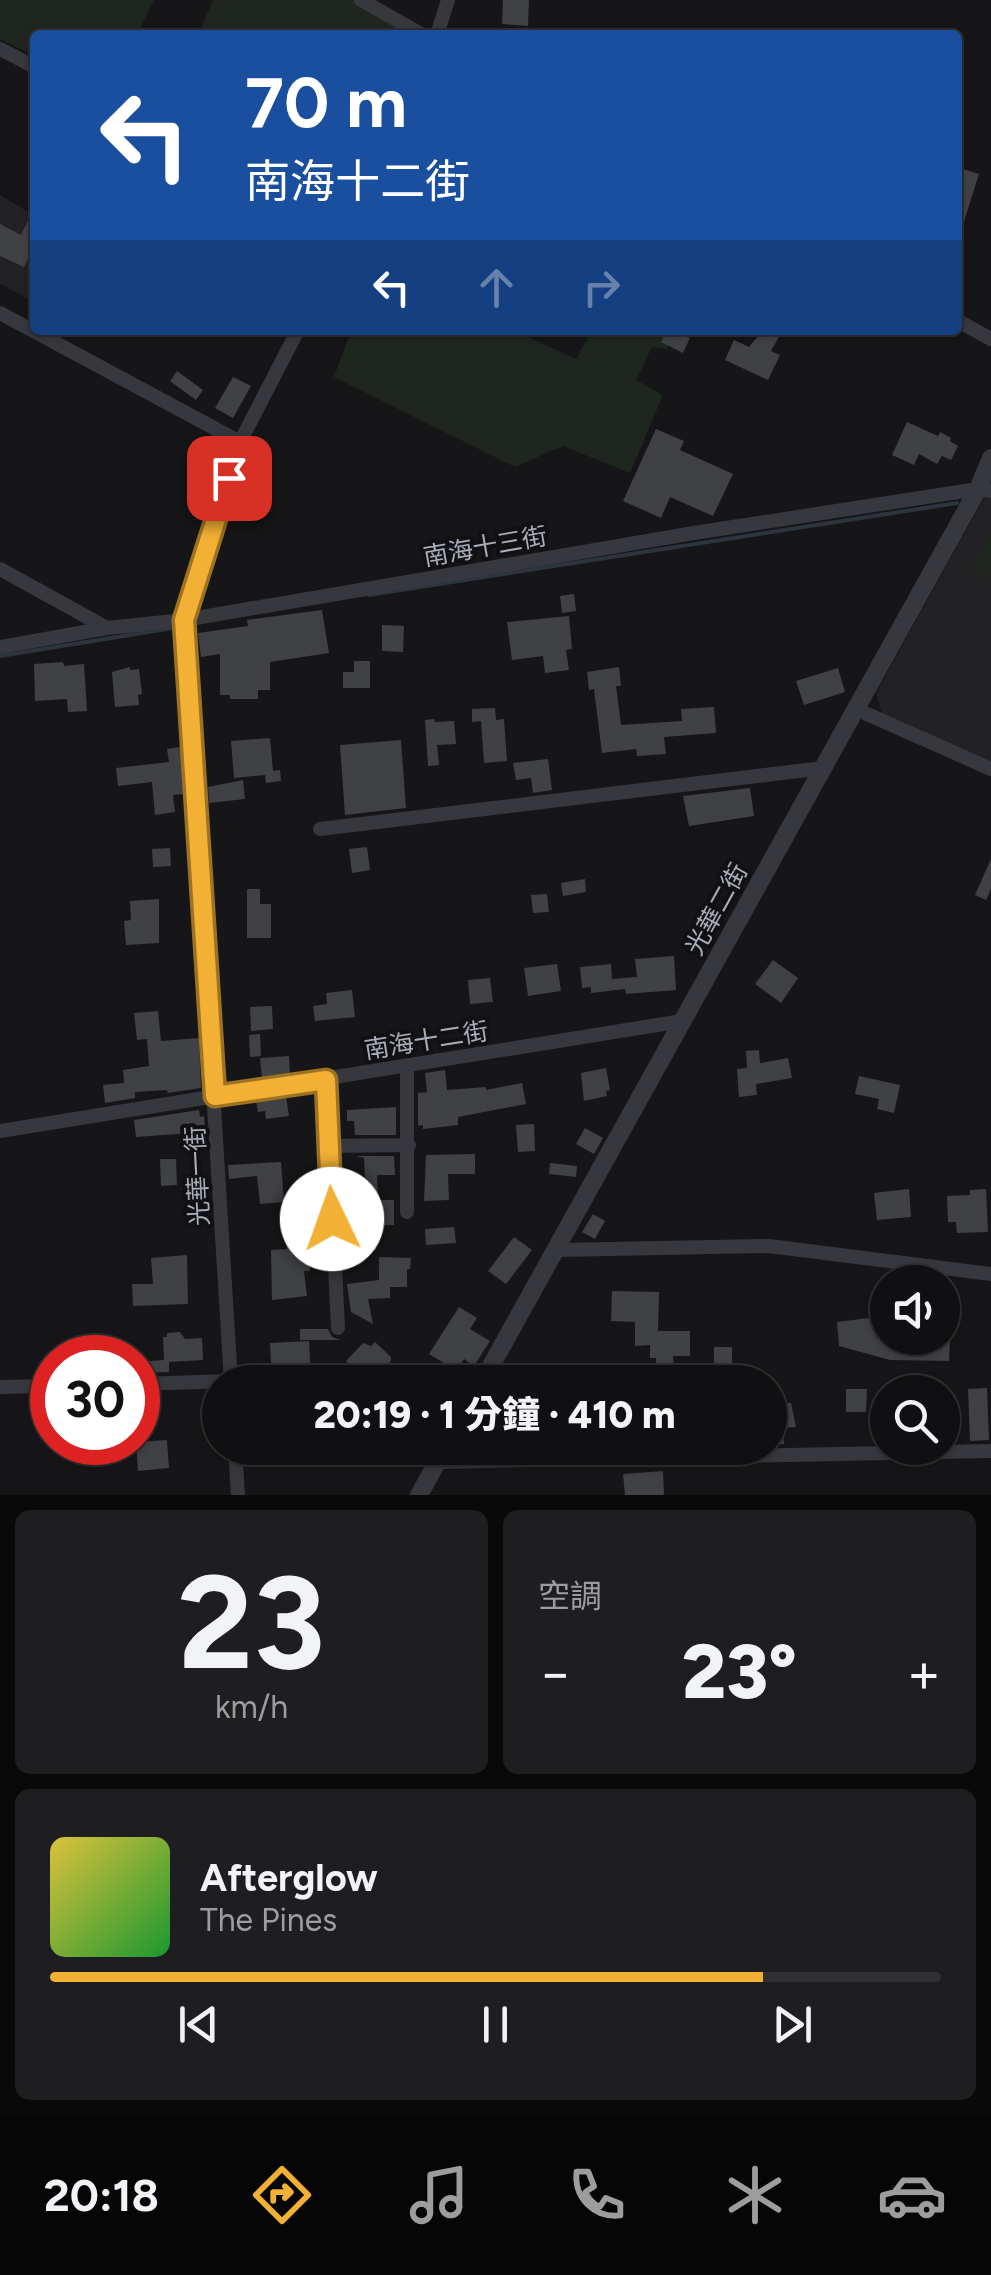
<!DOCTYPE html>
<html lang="zh-TW">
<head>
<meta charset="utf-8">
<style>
	:root { --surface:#101012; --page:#1e1e20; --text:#f1f3f6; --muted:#9c9d9f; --line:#303032; --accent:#f2b134 }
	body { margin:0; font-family:Figtree,"Noto Sans TC",sans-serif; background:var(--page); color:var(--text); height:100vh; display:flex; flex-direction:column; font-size:38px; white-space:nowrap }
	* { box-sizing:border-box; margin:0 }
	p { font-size:32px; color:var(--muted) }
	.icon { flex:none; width:55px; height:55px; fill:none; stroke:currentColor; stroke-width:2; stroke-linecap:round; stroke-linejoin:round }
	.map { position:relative; height:1495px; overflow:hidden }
	.details { display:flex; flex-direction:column; gap:15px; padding:15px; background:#09090a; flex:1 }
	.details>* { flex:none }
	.guide { position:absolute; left:30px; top:30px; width:932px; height:305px; border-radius:10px; box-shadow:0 2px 8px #0004,0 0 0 2px var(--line); background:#1a4fa0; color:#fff; overflow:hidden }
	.fabs { position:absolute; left:870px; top:1265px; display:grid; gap:20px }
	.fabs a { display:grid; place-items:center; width:90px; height:90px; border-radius:50%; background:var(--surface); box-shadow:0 2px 8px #0004,0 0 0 2px var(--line); font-size:50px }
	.speed { position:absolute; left:30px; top:1335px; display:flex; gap:20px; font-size:50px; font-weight:700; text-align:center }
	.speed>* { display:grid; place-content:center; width:130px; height:130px; border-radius:50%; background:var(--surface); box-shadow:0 2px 8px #0004,0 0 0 2px var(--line); line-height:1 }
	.speed .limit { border:15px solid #d22; background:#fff; color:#111 }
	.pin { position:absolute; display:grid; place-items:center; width:85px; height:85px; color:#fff; margin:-42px; border-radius:20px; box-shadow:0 5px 15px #0006 }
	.me { position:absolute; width:110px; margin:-55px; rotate:357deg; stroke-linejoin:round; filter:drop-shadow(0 0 8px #0008) }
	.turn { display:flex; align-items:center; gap:35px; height:210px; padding:0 50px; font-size:45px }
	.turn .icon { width:130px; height:130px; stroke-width:2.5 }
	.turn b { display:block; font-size:70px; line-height:85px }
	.lanes { display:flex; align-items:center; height:95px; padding:0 50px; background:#0003; justify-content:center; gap:50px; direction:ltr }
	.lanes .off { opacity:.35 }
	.big { font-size:75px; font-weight:800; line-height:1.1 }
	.details .widget { flex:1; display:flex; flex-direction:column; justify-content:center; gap:15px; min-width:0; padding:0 35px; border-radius:15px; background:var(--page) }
	.details .dial { align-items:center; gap:0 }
	.dial b { font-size:130px; line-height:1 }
	.song { display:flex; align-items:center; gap:30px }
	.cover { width:120px; height:120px; border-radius:15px; background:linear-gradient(135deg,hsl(50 70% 55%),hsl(130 70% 35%)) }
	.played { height:10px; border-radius:5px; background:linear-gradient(90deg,var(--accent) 80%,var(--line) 80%) }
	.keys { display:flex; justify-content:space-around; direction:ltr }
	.heat { display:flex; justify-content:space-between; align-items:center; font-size:55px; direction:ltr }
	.details .tiles { flex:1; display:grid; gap:15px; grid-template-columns:1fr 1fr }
	.widget:last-child { grid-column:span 2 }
	.trip { position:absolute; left:202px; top:1365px; width:585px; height:100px; border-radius:50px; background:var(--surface); box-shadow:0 2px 8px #0004,0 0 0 2px var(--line); font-weight:800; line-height:100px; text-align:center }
	.dock { display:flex; height:160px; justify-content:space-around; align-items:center; background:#060607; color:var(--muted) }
	.dock .icon { width:70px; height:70px }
	.dock .active { color:var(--accent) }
	.dock b { font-size:45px; color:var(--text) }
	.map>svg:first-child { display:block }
	.built { fill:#222225 }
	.green { fill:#1e261f }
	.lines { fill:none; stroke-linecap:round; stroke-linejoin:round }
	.stream { stroke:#2c353c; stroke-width:4 }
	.building { fill:#404145 }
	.minor { stroke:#37383d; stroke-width:14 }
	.tertiary { stroke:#37383d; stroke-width:18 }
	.route-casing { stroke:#9d7322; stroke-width:25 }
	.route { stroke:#f2b134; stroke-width:18 }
	.labels { text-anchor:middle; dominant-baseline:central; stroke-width:8; stroke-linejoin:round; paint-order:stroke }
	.street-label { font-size:25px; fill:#a8adb8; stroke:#111113 }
</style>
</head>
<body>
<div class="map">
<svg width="991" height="1495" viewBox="0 0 991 1495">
	<rect width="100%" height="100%" fill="#161618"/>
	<!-- built -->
	<path class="built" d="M0,195L35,216V302L0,284Z
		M989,489L991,490V766L885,724L876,693Z"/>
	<!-- green -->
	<path class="green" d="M0,0H154L137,35H35V56L0,39Z
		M213,0H359L421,35H198Z
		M346,330H513L576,359L592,330H673L667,349L652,347L636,380L663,395L630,473L563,446L515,467L334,377L350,333Z
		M991,534V580L971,568Z"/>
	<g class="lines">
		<!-- stream -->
		<path class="stream" d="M369,595L957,503
			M0,656L179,627"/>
	</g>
	<!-- building -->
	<path class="building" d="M503,0H529L528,26L502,24Z
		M963,169L979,174L960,234L958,185Z
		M35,206V244L24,267L0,256V224L21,235Z
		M667,330L690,338L683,353L661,342Z
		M763,330H783L771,351L780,355L768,380L725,360L734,340L749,347Z
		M177,371L203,390L196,400L170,381Z
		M233,377L251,386L233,418L215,408Z
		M907,422L938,436L940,432L951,438L950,441L958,446L951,460L942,456L937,464L919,454L914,465L892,455Z
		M656,429L684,441L680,450L733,474L713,516L670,497L661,518L623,501Z
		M574,594L576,611L562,613L560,596Z
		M322,610L329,653L270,662V690H258V699H230V695H220V654L201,657L198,633L248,626L247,620Z
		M569,616L572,649L566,650L569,670L545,673L543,656L512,660L507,622Z
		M382,625L404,626L403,652L382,651Z
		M354,661H370V688H343V672H354Z
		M63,662L64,666L84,664L87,711L68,712L67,699L35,701L34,664Z
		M130,667V670L139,669L142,694L138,695L139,705L115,707L112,672Z
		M619,667L621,686H616L621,725L682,721L681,709L714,707L716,733L664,737L666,754L637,756L636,749L602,753L594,689L589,690L587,672Z
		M838,668L845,692L804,705L796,681Z
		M495,708L496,720L504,719L507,761L484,763L481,721L472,722V709Z
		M434,719L435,722L454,721L456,744L437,745L439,765L428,766L425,720Z
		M270,738L273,771L280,770L281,781L266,783L265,775L234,778L231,741Z
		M401,740L406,808L345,815L340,745Z
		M180,747L184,794L173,795L175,812L155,815L152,782L118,786L116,768L169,762L167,749Z
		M548,759L552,790L533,793L531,778L516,780L513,763Z
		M243,780L245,799L209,803L208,787Z
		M750,788L754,816L689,826L683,796Z
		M367,847L370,870L352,873L349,849Z
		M170,848L171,866L153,867L152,849Z
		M991,859V889L986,900L975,895Z
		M585,879L586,892L563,896L561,883Z
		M247,889H260V904H271V938H247Z
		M547,894L549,912L533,913L531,895Z
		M159,899V943L126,945L124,921L131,920L130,901Z
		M674,956L676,990L626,994L625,989L591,993V987L582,988L580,967L611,964L612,979L637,977L635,959Z
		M773,960L798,978L781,1003L755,984Z
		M557,964L561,991L528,996L524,968Z
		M490,978L493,1002L470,1004L468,980Z
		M352,990L355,1017L315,1021L313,1006L327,1004L326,993Z
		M272,1006L273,1029L251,1031L250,1007Z
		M158,1011L161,1041L199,1038L201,1088L168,1093L167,1090L135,1092V1098L105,1103L103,1085L124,1083L123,1070L149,1066L147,1039L137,1040L134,1013Z
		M260,1034L261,1056L250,1057L249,1035Z
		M759,1050L760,1063L788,1058L792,1078L756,1084L757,1095L739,1097L737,1069L747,1068L746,1051Z
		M289,1056L290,1074L262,1078L260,1058Z
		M606,1068L610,1090L606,1091L607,1096L584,1101L581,1073Z
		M445,1070L447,1090L486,1087V1090L522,1083L526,1104L458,1117V1125L423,1129V1125L418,1126V1093L427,1092L425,1073Z
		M859,1076L900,1085L894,1113L877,1109L879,1099L855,1094Z
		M286,1096L289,1116L266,1119L265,1111L258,1112L256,1100Z
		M396,1107V1135H355L354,1121H347V1110Z
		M199,1110L200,1117L204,1116L205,1132L136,1137L134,1120Z
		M534,1124L535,1151L518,1152L516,1125Z
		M585,1128L603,1138L594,1154L576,1144Z
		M475,1154V1174H448L449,1200L424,1201L426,1155Z
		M356,1156H394L395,1175H377L378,1199H366L364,1158Z
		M160,1159H176L177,1185L161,1186Z
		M281,1162L284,1202L260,1204L257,1176L229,1179L228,1165Z
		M550,1163L577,1166L576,1177L549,1174Z
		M909,1189L911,1217L877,1220L874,1193Z
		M986,1189L988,1232L957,1233L956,1222H948L947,1196L970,1195V1190Z
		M380,1200H394V1225H380Z
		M593,1214L605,1221L595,1239L582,1232Z
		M374,1223L376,1250L346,1251L348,1224Z
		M305,1224L310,1271H304L307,1296L272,1300L271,1250L287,1249L285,1226Z
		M454,1227L456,1243L426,1245L425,1229Z
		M514,1237L532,1250L506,1284L488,1271Z
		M187,1255L188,1304L133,1306L132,1284H153L151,1258Z
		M379,1257L411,1258L410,1269H407V1287H390V1298L368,1299L373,1324L351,1312L347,1284L379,1280Z
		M612,1291L659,1292L658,1331H690V1356H673L674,1366H656V1358H650V1345L635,1346V1322L611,1321Z
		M459,1307L477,1318L470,1329L490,1341L474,1366L464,1359L457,1371L429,1354Z
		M877,1317L876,1338H950L949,1361L890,1360L839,1346L837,1322Z
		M300,1329H328L332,1337L341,1340H300Z
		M180,1332L185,1339L202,1338L203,1360L169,1362V1372L138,1373V1362L164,1360L163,1337H167V1333Z
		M309,1341L311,1378H306V1382H288L287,1378L251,1380L250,1365L271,1364L270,1343Z
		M375,1342L391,1357V1361L368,1382L346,1361L363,1343L371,1346Z
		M714,1347H732V1368L714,1367Z
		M547,1366L548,1382H523L522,1368Z
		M987,1388L989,1440L970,1441L968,1389Z
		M846,1389H867L866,1412H846Z
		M791,1403L796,1427L783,1428L784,1444L770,1445V1404Z
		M167,1440L169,1468L138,1471L136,1442Z
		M663,1471L664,1495H625L623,1474Z"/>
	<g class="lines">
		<!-- minor -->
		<path class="minor" d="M361,0L423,35
			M437,35L448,0
			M0,49L35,67
			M0,313L240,442
			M958,321L991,339
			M0,569L107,628
			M0,647L107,628L184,620L694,533L978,489L991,491
			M858,710L991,769
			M320,829L823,768
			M326,1080L338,1328
			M0,1131L682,1021
			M328,1146L409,1145
			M407,1212V1065
			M556,1250L769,1246L991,1274
			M231,1382L184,620L240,442L298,330
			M138,1384L231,1381
			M0,1387L52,1386
			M235,1448L238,1495
			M437,1462L991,1451"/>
		<!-- tertiary -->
		<path class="tertiary" d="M482,1382L978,489L991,458
			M419,1495L445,1448"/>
	</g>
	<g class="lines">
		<!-- route casing -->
		<g class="route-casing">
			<path id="route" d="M229,478L184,620L215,1096L326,1080L332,1219"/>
		</g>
		<!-- route -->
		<use href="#route" class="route"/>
	</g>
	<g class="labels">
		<!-- street labels -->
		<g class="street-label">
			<text transform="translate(485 546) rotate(-10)">南海十三街</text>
			<text transform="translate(716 909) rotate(-61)">光華二街</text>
			<text transform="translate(426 1040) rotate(-9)">南海十二街</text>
			<text transform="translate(197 1176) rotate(-93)">光華一街</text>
		</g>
	</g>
</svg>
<div class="fabs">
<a><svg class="icon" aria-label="sound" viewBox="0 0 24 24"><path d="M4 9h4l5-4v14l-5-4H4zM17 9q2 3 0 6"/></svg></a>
<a><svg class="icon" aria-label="search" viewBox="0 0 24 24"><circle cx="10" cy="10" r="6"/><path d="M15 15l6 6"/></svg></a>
</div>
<div class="speed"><div class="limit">30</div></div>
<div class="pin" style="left:229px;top:478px;background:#d93025"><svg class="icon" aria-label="arrive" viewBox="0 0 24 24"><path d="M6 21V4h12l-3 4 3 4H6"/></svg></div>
<svg class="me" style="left:332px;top:1219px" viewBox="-20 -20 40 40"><circle r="19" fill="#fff"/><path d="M0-13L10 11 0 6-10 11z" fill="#f2b134"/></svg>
<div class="trip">20:19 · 1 分鐘 · 410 m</div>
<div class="guide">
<div class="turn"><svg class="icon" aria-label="left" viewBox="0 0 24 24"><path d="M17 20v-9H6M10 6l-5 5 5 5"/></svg><div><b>70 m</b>南海十二街</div></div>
<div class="lanes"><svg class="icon" aria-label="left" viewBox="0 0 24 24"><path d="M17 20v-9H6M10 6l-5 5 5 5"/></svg><svg class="icon off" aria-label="ahead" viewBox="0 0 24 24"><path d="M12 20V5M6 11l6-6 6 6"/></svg><svg class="icon off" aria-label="right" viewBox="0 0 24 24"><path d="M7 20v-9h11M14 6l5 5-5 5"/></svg></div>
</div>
</div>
<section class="details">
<div class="tiles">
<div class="widget dial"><b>23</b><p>km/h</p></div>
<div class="widget"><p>空調</p>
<div class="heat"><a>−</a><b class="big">23°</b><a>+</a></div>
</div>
<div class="widget">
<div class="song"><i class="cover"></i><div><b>Afterglow</b><p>The Pines</p></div></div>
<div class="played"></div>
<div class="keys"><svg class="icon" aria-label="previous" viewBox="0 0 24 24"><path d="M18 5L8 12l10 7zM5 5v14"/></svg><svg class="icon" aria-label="pause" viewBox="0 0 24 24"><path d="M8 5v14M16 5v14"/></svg><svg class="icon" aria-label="next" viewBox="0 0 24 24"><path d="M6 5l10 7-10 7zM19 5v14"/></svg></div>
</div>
</div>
</section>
<nav class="dock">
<b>20:18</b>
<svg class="icon active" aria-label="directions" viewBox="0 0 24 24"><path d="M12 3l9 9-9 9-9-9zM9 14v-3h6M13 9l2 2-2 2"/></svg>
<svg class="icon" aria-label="music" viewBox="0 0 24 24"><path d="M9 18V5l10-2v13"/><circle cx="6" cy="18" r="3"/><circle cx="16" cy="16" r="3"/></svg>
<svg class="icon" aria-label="phone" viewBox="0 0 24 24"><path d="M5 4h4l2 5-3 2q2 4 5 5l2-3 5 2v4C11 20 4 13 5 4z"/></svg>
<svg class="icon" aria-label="climate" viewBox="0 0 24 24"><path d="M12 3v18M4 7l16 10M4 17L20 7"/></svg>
<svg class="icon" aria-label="car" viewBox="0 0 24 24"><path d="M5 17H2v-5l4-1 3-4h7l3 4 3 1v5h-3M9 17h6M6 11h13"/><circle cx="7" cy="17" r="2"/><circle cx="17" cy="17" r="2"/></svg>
</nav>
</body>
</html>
